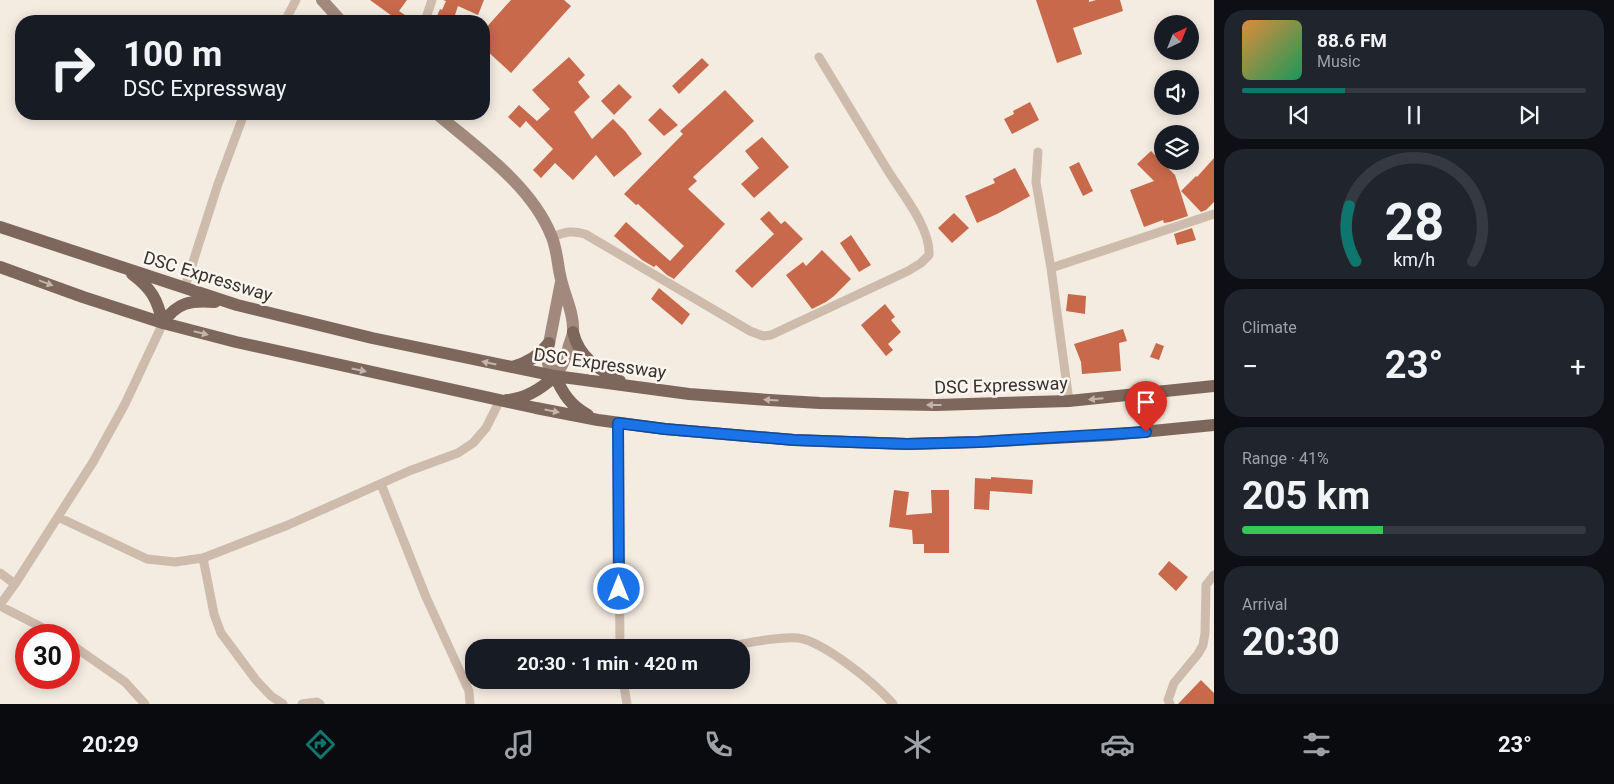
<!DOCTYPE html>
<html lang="en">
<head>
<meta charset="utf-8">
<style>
	:root { --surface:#171b24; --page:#20242c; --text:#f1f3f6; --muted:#9ea1a6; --line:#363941; --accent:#0f766e }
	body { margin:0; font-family:Roboto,sans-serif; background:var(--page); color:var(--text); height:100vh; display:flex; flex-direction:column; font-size:19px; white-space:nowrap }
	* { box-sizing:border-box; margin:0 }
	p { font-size:16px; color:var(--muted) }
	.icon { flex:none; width:28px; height:28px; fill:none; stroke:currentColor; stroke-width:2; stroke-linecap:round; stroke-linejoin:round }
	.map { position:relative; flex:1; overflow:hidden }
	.drawer { display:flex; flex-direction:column; gap:10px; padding:10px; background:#0d0f14; width:400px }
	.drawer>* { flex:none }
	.top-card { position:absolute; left:15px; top:15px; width:475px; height:105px; border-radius:20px; box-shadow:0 2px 12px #0003; background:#171b24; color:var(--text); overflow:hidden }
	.needle { width:32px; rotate:43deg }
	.controls { position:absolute; left:1154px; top:15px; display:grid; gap:10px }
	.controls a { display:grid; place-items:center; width:45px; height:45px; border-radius:50%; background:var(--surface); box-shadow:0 2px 12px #0003; font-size:25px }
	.speed { position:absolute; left:15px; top:624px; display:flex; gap:10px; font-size:25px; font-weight:700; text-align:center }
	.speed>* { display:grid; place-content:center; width:65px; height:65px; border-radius:50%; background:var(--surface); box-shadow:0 2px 12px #0003; line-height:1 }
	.speed .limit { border:8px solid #d22; background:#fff; color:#111 }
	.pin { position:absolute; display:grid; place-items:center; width:42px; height:42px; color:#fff; margin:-51px -21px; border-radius:50% 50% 50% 0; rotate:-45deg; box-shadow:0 0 5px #0007 }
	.pin .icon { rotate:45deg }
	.me { position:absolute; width:55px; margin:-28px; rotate:0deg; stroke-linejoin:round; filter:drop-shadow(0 0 4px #0008) }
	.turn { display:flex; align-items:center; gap:18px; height:105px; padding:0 25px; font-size:22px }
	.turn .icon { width:65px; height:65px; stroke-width:2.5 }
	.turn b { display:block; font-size:35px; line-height:42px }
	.big { font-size:38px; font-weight:700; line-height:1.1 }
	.drawer .tile { flex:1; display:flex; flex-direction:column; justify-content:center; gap:8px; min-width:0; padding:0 18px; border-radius:20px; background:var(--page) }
	.drawer .dial { align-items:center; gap:0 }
	.dial svg { height:130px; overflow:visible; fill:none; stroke:var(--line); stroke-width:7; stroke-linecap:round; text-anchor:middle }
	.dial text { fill:var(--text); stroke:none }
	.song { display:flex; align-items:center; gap:15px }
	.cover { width:60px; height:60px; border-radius:8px; background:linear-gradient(135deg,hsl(30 70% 55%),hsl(150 70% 35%)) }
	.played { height:5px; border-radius:2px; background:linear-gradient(90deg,var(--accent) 30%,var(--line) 30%) }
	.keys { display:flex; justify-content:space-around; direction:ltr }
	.heat { display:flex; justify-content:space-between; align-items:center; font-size:28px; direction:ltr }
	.charge { height:8px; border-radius:4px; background:linear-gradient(90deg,#34c759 41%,var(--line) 0) }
	.trip { position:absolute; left:465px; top:639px; width:285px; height:50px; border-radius:20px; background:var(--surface); box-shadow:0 2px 12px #0003; font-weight:700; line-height:50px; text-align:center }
	.tab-bar { display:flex; height:80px; justify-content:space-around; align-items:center; background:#090b0e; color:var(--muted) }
	.tab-bar .icon { width:35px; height:35px }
	.tab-bar .selected { color:var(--accent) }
	.tab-bar b { font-size:22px; color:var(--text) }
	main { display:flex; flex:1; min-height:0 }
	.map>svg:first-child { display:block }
	.building { fill:#c8694b }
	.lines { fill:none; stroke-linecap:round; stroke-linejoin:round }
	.street { stroke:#cdbbac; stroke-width:9 }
	.secondary { stroke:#a18a7d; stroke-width:12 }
	.primary { stroke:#7d675c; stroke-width:12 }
	.oneway { fill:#c2b5ac }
	.route-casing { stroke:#114b97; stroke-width:12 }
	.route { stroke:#1a73e8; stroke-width:9 }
	.labels { text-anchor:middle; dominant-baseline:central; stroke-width:5; stroke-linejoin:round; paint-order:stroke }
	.street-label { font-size:18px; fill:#3b302b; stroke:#fbf5ee }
</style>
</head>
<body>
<main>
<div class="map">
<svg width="1214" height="704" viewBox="0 0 1214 704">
	<rect width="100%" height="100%" fill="#f4ebe1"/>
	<!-- building -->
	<path class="building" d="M370,0H407L399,11L414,21H399Z
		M443,0H484L478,15L458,6L453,21H435L440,9L442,10L446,1Z
		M511,0H564L571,6L511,73L484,48V30Z
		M1036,0H1089V2L1096,0H1120L1123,11L1073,28L1082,54L1057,63Z
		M569,57L585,75L578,82L590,97L574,112L592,139L613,119L625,131L642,154L614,177L596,155L573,180L555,163L541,178L533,170L553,149L526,121L520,128L508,117L519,105L537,121L550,109L532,90Z
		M702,58L709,65L679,94L672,86Z
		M619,84L632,97L614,115L601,101Z
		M725,90L754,121L693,177L697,181L688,189L725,224L674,279L667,275L656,265L654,267L642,260L614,236L626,222L670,261L684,246L638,204L636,205L624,194L683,134L680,131Z
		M1030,102L1039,120L1012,134L1004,119L1014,114L1013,111Z
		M660,108L678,125L664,136L648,120Z
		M762,137L789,167L754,198L741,184L759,168L745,151Z
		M1151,151L1175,175L1188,216L1170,222L1164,223L1163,220L1144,227L1130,190L1154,181L1137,164Z
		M1214,158V202L1206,210L1201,212L1181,191L1196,176L1197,177Z
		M1079,162L1093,191L1083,196L1069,167Z
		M1015,168L1030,196L997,214L977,223L965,196L995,183L993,179Z
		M769,211L781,224L785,221L803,239L752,288L735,271L774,234L760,219Z
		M954,213L969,228L952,243L938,228Z
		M1192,228L1196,240L1177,245L1174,234Z
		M851,235L871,265L859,272L840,243Z
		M822,250L851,279L834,296L826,302L812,309L786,275L803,262L806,266Z
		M659,288L690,314L682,325L651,299Z
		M1068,294L1086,296L1085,314L1066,311Z
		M885,304L895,317L891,320L901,332L888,344L893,350L886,356L861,325Z
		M1123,329L1127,341L1119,343L1121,371L1082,374L1081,362L1074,344Z
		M1156,343L1164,346L1159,360L1150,357Z
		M991,477L1033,480L1032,494L990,491L989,510L974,509L975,478L991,479Z
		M894,490L909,492L906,515L932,513L931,490H949V553H924V544H913L912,530L889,527Z
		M1169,561L1188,577L1176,591L1158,574Z
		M1201,680L1214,693V704H1178Z"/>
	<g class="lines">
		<!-- street -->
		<path class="street" d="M285,21L296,0
			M425,21L432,0
			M1038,152L1036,182L1051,268L1069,401
			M552,237C566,232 571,230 585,234L750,331L763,336L771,335L908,271L921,263L929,255C931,227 899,190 885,166C863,130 841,93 819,57
			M1051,268L1214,214
			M185,287L218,184L244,114
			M618,423L620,648
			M381,484L426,597L469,691L470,704
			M58,517L147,559L175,562L203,558L288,525L409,471L458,453L473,443L486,428L500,400
			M203,558L214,614L221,633L256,680L271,696L283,704
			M0,573L15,584
			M0,605L15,584L93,462L125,404L163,323
			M0,606L57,635
			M69,643L125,682L145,704
			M721,648C741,644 778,636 798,638C823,641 876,684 893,704
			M623,680L627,704
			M302,704L317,702L320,704
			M1170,704L1168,700L1174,683L1198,654L1203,645L1205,633L1206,585L1214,575"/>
		<!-- secondary -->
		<path class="secondary" d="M322,0L341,21
			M437,114C477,148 531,185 551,235C558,250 557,267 562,283C566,299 574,314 573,331C573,337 569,343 568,349C565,360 562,368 555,376L548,364L547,354L561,282"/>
		<!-- primary -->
		<path class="primary" d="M0,227L237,305L372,338L555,376L689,394L769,400L820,403L936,405L1069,401L1214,386
			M0,267L83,297L163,323L236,342L536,408L598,420L665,429L794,440L907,444L978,442L1111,435L1214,425
			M132,274C152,289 157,299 163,323
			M163,323C177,302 191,300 215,302
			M573,332C579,358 599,369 620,381
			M512,367C528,363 539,356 549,343
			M507,400C526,399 541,389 555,376C563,394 571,406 588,415"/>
	</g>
	<!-- one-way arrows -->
	<defs><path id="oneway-solid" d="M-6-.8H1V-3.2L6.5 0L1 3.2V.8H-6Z" transform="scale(1.25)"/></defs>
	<g class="oneway">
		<use href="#oneway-solid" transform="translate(46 283) rotate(20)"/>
		<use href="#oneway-solid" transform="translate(201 333) rotate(14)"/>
		<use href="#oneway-solid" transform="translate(489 363) rotate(-168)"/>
		<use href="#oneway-solid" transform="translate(359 370) rotate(12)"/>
		<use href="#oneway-solid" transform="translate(1096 399) rotate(175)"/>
		<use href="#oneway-solid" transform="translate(771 400) rotate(-176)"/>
		<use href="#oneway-solid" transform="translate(934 405) rotate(-180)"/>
		<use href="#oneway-solid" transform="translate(552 411) rotate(11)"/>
	</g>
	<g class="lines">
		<!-- route casing -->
		<g class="route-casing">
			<path id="route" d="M619,589L618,423L665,429L794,440L907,444L978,442L1146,432"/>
		</g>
		<!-- route -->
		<use href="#route" class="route"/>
	</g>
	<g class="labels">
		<!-- street labels -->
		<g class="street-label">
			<text transform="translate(208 276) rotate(17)">DSC Expressway</text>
			<text transform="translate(600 363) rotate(8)">DSC Expressway</text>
			<text transform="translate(1001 385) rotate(-2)">DSC Expressway</text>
		</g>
	</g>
</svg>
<div class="controls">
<a><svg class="needle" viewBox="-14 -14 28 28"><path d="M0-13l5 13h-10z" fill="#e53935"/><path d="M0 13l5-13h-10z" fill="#9ea1a6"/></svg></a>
<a><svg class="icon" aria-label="sound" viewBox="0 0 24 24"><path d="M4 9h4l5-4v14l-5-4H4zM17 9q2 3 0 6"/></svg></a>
<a><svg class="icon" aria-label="layers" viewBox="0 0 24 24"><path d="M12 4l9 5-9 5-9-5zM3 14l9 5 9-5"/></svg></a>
</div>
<div class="speed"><div class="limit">30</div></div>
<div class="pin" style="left:1146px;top:432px;background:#d93025"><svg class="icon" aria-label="arrive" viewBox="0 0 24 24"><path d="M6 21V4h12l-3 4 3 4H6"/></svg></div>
<svg class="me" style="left:619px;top:589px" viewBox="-20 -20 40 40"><circle r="17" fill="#1a73e8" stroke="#fff" stroke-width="3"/><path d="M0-11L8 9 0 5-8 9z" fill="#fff"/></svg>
<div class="trip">20:30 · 1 min · 420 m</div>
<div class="top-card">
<div class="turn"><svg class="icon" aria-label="right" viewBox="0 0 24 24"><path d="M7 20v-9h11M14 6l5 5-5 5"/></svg><div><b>100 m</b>DSC Expressway</div></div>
</div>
</div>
<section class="drawer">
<div class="tile">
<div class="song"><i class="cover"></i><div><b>88.6 FM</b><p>Music</p></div></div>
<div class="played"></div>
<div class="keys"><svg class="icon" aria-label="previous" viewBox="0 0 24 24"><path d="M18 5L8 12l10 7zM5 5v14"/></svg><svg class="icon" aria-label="pause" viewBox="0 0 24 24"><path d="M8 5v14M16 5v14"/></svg><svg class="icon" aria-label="next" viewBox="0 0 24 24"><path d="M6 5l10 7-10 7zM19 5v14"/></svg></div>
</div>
<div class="tile dial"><svg viewBox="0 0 100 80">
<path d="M14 69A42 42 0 1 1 86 69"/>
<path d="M14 69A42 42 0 0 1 10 35" stroke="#0f766e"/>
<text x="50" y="56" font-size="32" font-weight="700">28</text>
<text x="50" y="72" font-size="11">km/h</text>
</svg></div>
<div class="tile"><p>Climate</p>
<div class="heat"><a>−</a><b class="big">23°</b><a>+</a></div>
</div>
<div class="tile"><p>Range · 41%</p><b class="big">205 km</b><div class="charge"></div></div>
<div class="tile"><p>Arrival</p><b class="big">20:30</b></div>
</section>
</main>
<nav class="tab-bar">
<b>20:29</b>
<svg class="icon selected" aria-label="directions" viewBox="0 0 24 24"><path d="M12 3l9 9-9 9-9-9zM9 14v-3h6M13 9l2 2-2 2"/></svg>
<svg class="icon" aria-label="music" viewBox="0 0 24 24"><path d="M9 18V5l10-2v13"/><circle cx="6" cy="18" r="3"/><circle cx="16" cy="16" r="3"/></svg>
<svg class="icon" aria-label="phone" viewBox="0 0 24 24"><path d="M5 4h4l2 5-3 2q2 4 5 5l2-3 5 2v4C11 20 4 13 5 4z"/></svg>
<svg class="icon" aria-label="climate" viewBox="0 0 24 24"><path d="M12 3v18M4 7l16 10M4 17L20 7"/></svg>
<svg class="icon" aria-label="car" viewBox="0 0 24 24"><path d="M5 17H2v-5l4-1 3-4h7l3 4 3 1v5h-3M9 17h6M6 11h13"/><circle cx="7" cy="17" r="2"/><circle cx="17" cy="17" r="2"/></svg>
<svg class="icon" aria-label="filters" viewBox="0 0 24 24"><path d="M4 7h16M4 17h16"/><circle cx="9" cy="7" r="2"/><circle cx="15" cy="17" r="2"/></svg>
<b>23°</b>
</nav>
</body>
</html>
